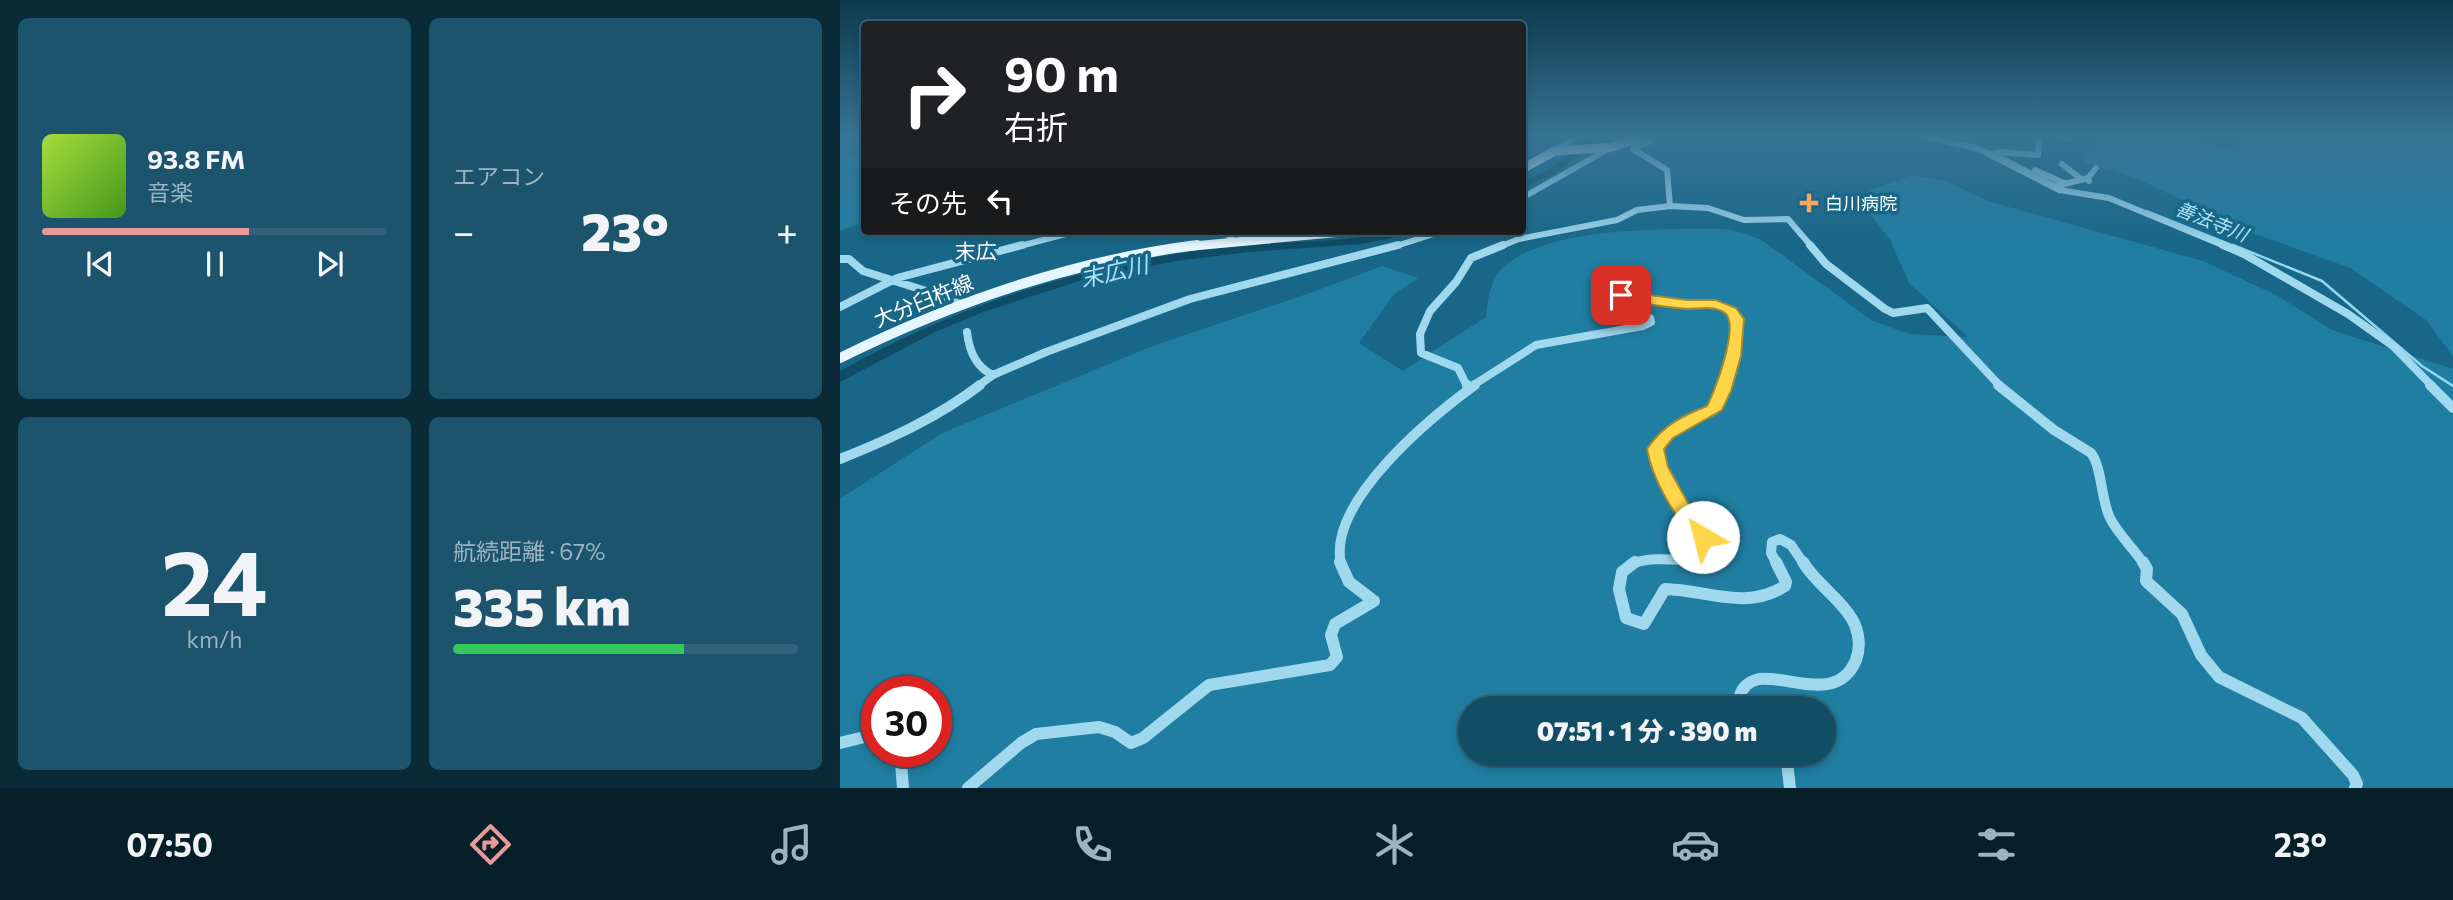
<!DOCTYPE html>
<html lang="ja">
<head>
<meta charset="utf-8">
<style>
	:root { --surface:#124d66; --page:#1b546c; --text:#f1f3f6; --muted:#9cb4bf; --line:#31647a; --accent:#e69b98 }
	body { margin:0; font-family:Commissioner,"Noto Sans JP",sans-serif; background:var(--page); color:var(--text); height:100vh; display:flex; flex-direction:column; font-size:26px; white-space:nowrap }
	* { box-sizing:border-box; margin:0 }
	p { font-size:23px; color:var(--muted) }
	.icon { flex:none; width:38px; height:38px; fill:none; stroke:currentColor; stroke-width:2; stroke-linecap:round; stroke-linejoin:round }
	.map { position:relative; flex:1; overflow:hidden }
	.sheet { display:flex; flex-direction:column; gap:18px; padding:18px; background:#0a2a38; width:840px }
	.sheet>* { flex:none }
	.top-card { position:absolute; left:21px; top:21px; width:665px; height:214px; border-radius:7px; box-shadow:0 4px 10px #0003,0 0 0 2px var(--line); background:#202124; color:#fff; overflow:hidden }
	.speed { position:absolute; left:21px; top:676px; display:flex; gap:14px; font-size:35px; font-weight:700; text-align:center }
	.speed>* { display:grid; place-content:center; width:91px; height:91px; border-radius:50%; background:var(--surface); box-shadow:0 4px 10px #0003,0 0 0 2px var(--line); line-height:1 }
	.speed .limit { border:10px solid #d22; background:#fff; color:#111 }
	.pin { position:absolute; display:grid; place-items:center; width:60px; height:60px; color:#fff; margin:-30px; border-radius:14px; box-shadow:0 4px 10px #0006 }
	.me { position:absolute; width:77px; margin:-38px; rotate:323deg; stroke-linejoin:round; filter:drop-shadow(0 0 5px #0008) }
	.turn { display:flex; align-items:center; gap:24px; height:147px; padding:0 28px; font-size:32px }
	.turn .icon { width:91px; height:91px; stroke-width:2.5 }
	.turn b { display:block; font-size:49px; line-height:60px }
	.then { display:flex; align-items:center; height:66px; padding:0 28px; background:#0003; gap:14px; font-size:26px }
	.big { font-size:52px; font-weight:800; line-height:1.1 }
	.sheet .widget { flex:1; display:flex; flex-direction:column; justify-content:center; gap:10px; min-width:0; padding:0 24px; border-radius:10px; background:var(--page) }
	.sheet .dial { align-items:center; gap:0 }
	.dial b { font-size:91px; line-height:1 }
	.song { display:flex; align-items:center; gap:21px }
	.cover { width:84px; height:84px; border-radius:10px; background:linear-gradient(135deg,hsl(80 70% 55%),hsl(100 70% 35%)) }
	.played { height:7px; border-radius:4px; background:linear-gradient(90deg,var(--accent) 60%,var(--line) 60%) }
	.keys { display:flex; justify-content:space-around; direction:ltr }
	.heat { display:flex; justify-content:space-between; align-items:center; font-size:38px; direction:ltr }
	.charge { height:10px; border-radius:5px; background:linear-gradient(90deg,#34c759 67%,var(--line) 0) }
	.sheet .tiles { flex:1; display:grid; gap:18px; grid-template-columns:repeat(2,1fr) }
	.trip { position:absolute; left:618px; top:696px; width:378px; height:70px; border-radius:35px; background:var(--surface); box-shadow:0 4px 10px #0003,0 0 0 2px var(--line); font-weight:800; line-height:70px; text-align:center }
	.tab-bar { display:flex; height:112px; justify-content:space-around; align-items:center; background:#071f29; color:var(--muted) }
	.tab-bar .icon { width:49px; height:49px }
	.tab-bar .selected { color:var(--accent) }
	.tab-bar b { font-size:32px; color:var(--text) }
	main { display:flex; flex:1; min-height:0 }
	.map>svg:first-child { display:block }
	.green { fill:#207ea2; fill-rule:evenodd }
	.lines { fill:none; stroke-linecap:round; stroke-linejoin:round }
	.stream-far1 { stroke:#92d7f0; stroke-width:2 }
	.stream { stroke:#92d7f0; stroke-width:2.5 }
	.river { fill:#0f4c66; fill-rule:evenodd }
	.minor-far3 { stroke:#a0d8ee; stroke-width:6 }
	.minor-far2 { stroke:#a0d8ee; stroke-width:8 }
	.minor-far1 { stroke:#a0d8ee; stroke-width:10 }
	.minor { stroke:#a0d8ee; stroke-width:12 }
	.major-far1 { stroke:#e6f6ff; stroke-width:9 }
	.major { stroke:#e6f6ff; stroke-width:10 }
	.route { fill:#ffd54a; stroke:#a68a30; stroke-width:2 }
	.poi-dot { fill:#ffa45c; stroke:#186788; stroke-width:2.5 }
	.labels { text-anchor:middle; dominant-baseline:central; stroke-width:7; stroke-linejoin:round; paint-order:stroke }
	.far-poi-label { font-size:18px; fill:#fff; stroke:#186788; text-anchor:start }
	.far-water-label { font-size:19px; font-style:italic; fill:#abe1f5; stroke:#186788 }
	.far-quarter-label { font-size:21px; fill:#fff; stroke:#186788 }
	.street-label { font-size:21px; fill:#fff; stroke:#186788 }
	.water-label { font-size:23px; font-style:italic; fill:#abe1f5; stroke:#186788 }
</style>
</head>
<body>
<main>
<section class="sheet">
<div class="tiles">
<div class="widget">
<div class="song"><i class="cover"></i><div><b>93.8 FM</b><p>音楽</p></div></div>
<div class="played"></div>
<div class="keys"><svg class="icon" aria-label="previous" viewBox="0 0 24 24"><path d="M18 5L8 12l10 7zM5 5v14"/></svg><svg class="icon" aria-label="pause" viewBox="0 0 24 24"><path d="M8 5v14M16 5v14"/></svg><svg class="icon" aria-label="next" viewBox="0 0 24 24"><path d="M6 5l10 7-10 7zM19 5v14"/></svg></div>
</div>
<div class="widget"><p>エアコン</p>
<div class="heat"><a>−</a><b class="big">23°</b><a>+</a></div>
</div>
<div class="widget dial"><b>24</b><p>km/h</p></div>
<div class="widget"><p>航続距離 · 67%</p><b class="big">335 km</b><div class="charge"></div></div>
</div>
</section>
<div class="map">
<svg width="1613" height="788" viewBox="0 0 1613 788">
	<rect width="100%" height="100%" fill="#186788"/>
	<!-- green -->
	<path class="green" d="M0,136H24V144L8,155L24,159V221L0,231Z
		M1267,136H1342L1360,144L1399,151L1402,136H1613V356L1586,320L1510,268L1410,232L1298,179L1243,162L1246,153Z
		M1072,175L1103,180L1151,202L1363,261L1436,295L1492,330L1613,369V788H0V499L102,433L310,347L467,294L542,266L578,278L554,294L519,343L563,371L646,317C648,298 650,277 667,264C710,231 792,230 844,229C863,229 884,227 903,233C910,235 916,238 923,241L1031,320L1069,334L1128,337L1069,283L1050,240L1026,208L1029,190ZM37,691H96V751H37ZM630,709H984V754H630Z"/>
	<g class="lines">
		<!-- stream-far1 -->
		<path class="stream-far1" d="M1157,154L1217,185
			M1307,211L1397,247"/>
		<!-- stream -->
		<path class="stream" d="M1393,245L1482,281L1582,366L1613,386"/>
		<!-- river -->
		<path class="river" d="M755,136H767L713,175L682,188V181L705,171Z
			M552,231H572L570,234L522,244L409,252L336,261L239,281L143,312L95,332L0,382V371C119,304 247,264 382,247C439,240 497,245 552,231Z"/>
		<!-- minor-far3 -->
		<path class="minor-far3" d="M1083,136L1137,148L1219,190L1269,198L1387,247
			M1222,136L1228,138
			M804,137L810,141L793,149L827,170L830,206
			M715,151L737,136
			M1151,154L1161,152L1198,155L1199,136
			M1222,164L1240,178
			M1195,170L1224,183
			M1249,181L1248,178L1256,168
			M1213,187L1248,178
			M682,198L772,147
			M384,231L393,240
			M176,247L237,231
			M553,247L603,231
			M659,247L679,239L777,220L797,210L830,206L868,208L904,220L948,219L972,247"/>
		<!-- minor-far2 -->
		<path class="minor-far2" d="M970,245L986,264L1045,309L1053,313L1087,308L1160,386
			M1383,245L1404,254L1508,314L1553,346L1592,386
			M0,259H9L23,271L124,303
			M0,307L57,278L182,245
			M127,332C129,350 135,367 153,375
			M138,386L153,375L206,352L350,299L558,245
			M627,386L618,368L581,353L580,334L590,311L616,282L631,258L663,245
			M632,386L696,345L803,326L811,322L810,318L789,311L787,306L781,303L758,306L762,298L771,294L841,304L879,305L892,313L897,339L885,386"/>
		<!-- minor-far1 -->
		<path class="minor-far1" d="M627,385L628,390
			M1158,385L1214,430L1251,453C1262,467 1261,500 1270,518C1278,534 1294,549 1304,564
			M1590,385L1613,408
			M0,459C50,439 97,418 140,385
			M501,564C487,502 591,417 635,385
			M791,564C819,553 851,565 881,558L879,552L847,516L814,454C824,427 851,423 874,410L885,385
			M937,564L931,553L932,542L940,539L951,545L964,564"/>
		<!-- minor -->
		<path class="minor" d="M795,562L782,572L779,589L786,618L804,624L825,589C867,590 906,611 945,586L946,582L936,562
			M1303,562L1307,569L1306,581L1342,614L1361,655L1379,677L1462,718L1513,775L1517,784L1515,788
			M912,709L900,696C902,687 910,681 919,679C949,675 998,704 1016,660C1021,647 1019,631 1012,619C999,597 976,584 963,562
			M0,743L37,734
			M60,751L63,788
			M946,754L950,788
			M128,788L181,743L196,734L259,727L275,732L291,743L303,738L369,685L490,665L497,657L491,635L495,624L534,601L509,582L500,562"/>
		<!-- major-far1 -->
		<path class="major-far1" d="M682,169L715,151L772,147L805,136
			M343,247L513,231"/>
		<!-- major -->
		<path class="major" d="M0,358C113,302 231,261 357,245"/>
	</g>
	<!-- sky -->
	<linearGradient id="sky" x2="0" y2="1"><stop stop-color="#0d394b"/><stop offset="0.55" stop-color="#377496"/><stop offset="1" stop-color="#377496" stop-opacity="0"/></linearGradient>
	<rect width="1613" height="247" fill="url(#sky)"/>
	<!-- route -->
	<path class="route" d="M781,291L846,300H876L896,308L904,319L901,356L891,391L882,410L833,438L824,449L828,467L853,512L873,537L870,542H856C835,515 813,483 807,449C822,426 842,416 867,406C875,391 900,325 885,313C874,305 859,309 847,309C824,307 799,303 777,298L775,295Z"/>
	<!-- markers -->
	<path class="poi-dot" d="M965.5 192.5h7v7h7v7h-7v7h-7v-7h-7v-7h7z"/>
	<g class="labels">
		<!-- far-poi labels -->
		<g class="far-poi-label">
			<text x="985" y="203">白川病院</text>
		</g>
		<!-- far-water labels -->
		<g class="far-water-label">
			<text transform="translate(1372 221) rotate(22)">善法寺川</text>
		</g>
		<!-- far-quarter labels -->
		<g class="far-quarter-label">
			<text x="136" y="250">末広</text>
		</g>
		<!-- street labels -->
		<g class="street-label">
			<text transform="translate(83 300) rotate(-22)">大分臼杵線</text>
		</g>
		<!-- water labels -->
		<g class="water-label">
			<text transform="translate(274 271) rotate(-13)">末広川</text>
		</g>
	</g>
</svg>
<div class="speed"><div class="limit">30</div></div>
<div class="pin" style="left:781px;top:295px;background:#d93025"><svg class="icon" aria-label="arrive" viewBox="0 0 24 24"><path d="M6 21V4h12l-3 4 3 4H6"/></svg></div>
<svg class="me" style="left:863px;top:537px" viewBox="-20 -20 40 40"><circle r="19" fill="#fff"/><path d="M0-13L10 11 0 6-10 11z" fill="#ffd54a"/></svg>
<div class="trip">07:51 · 1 分 · 390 m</div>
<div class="top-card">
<div class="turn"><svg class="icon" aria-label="right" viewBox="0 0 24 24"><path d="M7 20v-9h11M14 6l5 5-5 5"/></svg><div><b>90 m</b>右折</div></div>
<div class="then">その先<svg class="icon" aria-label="left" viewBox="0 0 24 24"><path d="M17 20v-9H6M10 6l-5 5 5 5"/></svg></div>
</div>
</div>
</main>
<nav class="tab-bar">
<b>07:50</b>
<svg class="icon selected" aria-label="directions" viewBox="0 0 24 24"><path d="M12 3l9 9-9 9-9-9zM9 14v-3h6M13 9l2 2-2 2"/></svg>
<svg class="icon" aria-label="music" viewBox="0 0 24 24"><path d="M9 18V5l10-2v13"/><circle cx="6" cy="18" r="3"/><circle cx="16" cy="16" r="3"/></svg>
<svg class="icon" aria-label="phone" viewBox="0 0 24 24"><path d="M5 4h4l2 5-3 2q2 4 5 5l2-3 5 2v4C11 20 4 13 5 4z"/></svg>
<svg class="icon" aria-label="climate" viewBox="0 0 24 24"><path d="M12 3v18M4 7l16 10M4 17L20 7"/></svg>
<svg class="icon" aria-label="car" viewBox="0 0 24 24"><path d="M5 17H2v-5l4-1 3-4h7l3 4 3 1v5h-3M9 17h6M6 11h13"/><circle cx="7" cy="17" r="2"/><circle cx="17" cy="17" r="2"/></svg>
<svg class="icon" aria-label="filters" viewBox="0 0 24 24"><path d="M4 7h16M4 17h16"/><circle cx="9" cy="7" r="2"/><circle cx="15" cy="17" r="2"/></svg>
<b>23°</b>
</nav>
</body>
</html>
